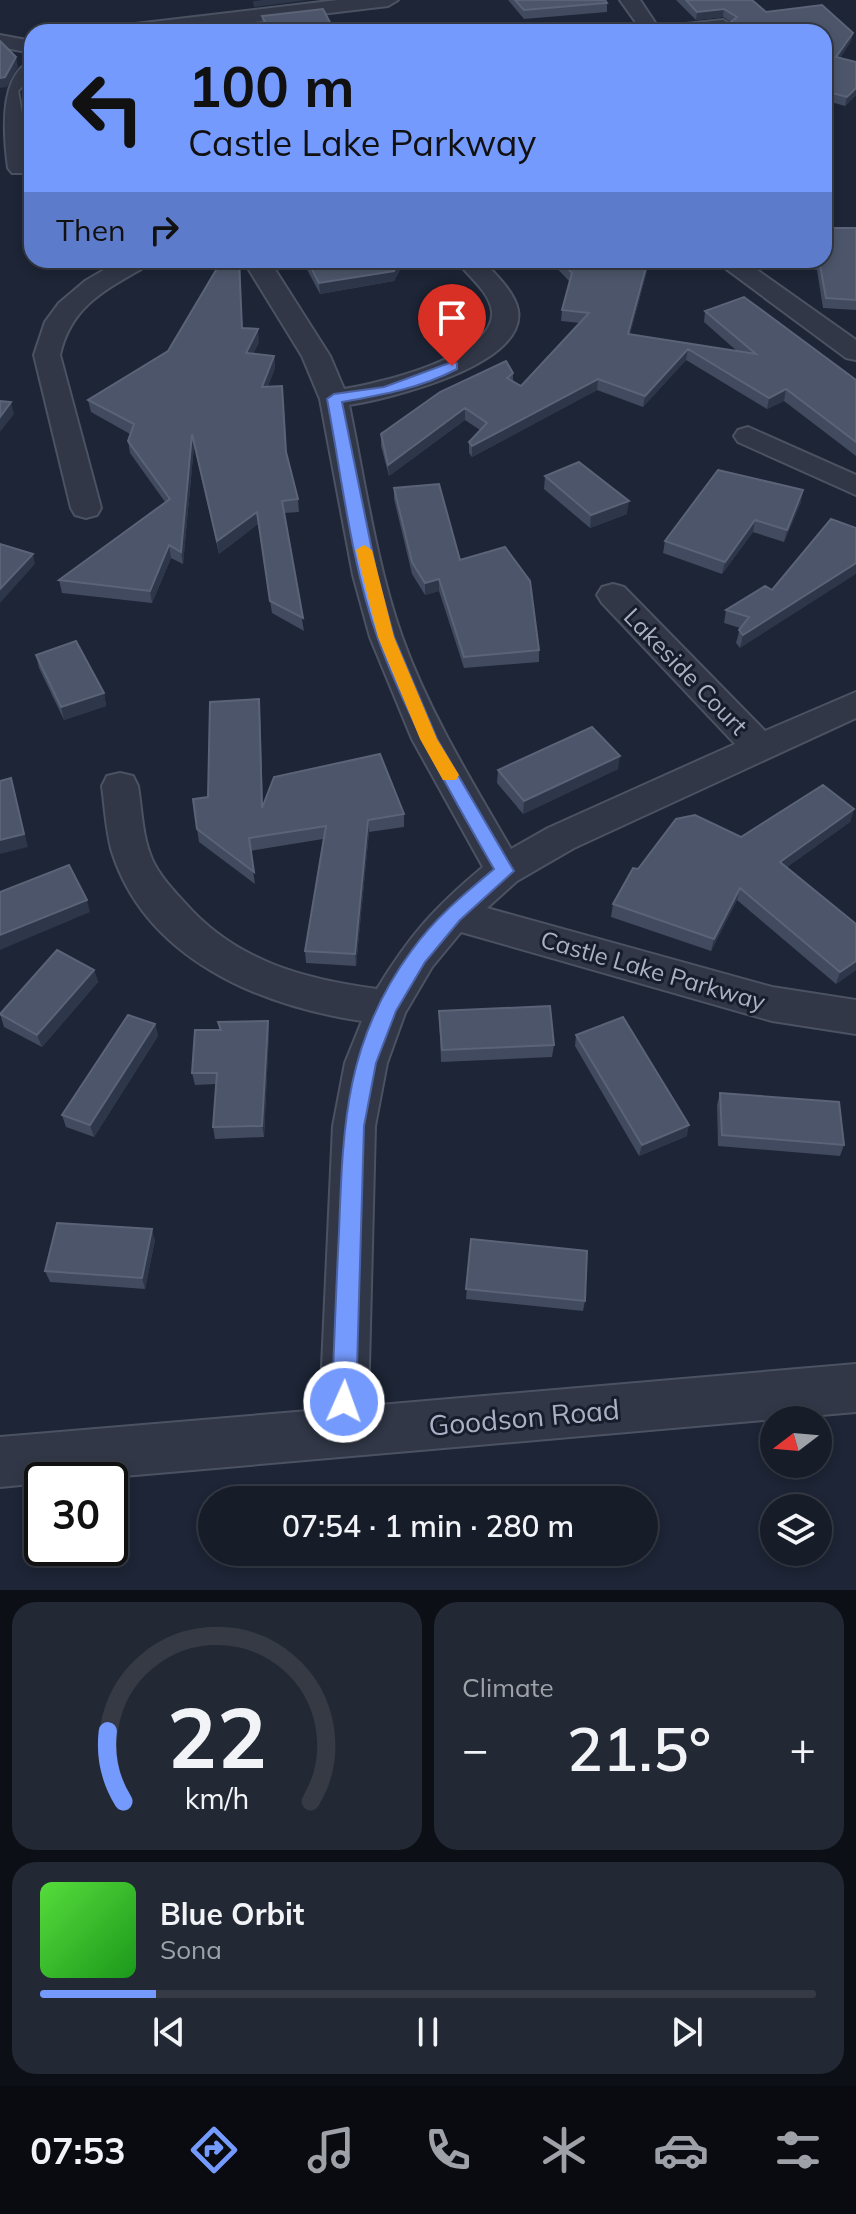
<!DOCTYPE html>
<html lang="en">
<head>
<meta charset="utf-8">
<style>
	:root { --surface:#161c28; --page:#232934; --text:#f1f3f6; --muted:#9ea1a8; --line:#353a45; --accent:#759afe }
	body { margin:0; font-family:Mulish,sans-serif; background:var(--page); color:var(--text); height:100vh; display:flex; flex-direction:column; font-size:30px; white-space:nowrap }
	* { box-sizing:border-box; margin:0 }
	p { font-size:26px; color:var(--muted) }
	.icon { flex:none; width:44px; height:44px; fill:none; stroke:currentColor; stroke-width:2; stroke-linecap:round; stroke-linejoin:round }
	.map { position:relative; height:1590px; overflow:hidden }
	.side { display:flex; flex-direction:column; gap:12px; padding:12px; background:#0c0f16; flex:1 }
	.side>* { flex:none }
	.guide { position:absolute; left:24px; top:24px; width:808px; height:244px; border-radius:24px; box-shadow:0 4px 12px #0003,0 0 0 2px var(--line); background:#759afe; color:#111; overflow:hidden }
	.needle { width:52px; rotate:254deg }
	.tools { position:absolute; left:760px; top:1406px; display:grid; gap:16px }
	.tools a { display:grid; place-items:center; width:72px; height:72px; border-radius:50%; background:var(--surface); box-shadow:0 4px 12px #0003,0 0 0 2px var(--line); font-size:40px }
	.speed { position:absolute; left:24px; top:1462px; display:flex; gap:16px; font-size:40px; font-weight:700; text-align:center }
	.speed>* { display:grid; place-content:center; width:104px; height:104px; border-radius:50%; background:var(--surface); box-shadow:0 4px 12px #0003,0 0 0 2px var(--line); line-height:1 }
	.speed .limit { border:4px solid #111; border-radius:12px; background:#fff; color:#111 }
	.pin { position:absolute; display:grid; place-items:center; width:68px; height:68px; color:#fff; margin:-82px -34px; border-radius:50% 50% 50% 0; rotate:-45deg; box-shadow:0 0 8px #0007 }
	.pin .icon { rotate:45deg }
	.me { position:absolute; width:88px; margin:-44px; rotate:2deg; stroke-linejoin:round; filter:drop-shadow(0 0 6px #0008) }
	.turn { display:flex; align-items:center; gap:28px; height:168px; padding:0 32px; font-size:36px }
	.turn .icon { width:104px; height:104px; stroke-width:2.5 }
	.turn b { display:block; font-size:56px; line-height:68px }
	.then { display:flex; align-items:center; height:76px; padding:0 32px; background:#0003; gap:16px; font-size:30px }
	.big { font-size:60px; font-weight:600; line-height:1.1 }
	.side .widget { flex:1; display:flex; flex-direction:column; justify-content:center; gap:12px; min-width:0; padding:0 28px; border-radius:24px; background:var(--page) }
	.side .dial { align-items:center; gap:0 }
	.dial svg { height:208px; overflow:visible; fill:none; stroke:var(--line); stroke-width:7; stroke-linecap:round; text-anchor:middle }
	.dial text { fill:var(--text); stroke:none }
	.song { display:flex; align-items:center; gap:24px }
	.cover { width:96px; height:96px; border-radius:12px; background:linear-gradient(135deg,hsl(110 70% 55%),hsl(120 70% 35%)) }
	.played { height:8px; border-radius:4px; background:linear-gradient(90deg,var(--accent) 15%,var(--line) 15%) }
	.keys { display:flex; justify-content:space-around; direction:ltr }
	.heat { display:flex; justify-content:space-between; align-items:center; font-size:44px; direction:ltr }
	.side .tiles { flex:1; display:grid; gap:12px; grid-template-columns:1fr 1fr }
	.widget:last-child { grid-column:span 2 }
	.trip { position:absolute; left:198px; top:1486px; width:460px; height:80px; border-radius:40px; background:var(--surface); box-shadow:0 4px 12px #0003,0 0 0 2px var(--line); font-weight:600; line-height:80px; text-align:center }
	.tab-bar { display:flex; height:128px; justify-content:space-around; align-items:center; background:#090b10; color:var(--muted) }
	.tab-bar .icon { width:56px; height:56px }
	.tab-bar .active { color:var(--accent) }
	.tab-bar b { font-size:36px; color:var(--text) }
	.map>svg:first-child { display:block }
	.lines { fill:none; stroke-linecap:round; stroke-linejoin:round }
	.street-casing { stroke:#4b5262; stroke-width:4 }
	.street { fill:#313747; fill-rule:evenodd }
	.wall { fill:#414a5f }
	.shaded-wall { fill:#2e364a }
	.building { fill:#4c556a; stroke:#5b6378; stroke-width:2 }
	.route { fill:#759afe; stroke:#4c64a5; stroke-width:2 }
	.slow { fill:#f59e0b }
	.labels { text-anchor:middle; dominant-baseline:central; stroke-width:6; stroke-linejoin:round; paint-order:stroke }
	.street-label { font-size:24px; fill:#aab1c4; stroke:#171d2b }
	.near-street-label { font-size:28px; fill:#aab1c4; stroke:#171d2b }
</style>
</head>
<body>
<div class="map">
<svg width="856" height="1590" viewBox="0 0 856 1590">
	<rect width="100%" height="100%" fill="#1d2536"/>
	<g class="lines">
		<!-- street casing -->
		<g class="street-casing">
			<path id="street" d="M338,0H398L388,6L169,32H108L118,26Z
				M620,0H640L658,27L723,20L733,26L723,32H639L635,21Z
				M0,35L32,41V53L0,47Z
				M32,61V76L18,91L32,168L28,173H12L8,168C3,131 0,73 32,61Z
				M121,260H152L148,265C107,289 71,305 60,355L101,508L97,515L86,518L75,515L71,508L34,355L45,322L59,303L85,281Z
				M243,260H269L330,356L344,389C376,384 497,356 492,311C489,291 468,276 456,260H482C495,274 514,291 518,310C527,366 387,399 349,405C365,482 376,563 402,637C429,712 471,780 511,849L548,828L735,744L602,603L597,595L602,587L613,584L624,587L765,731L856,692V718L574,848L517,881L487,908L772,987L856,1000V1034L772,1021L461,932L432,967L405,1013L387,1063L375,1126L368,1406L856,1364V1412L78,1480H42V1483L0,1487V1437L320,1410L333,1126L345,1063L362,1021C260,1006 146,959 112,852C106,831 105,808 102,786L107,776L120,773L133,776L138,786C142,810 142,836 152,859C159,875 173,890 185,903C236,961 303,979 377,989C410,935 434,908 483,867L412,739L370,637L353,575L320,399L302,356Z
				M714,260H743L856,340V360L846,358Z
				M748,427L856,475V495L738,442L734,436L738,430Z"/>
		</g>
		<!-- street -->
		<use href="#street" class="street"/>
	</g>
	<!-- wall -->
	<path class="wall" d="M508,0H605L607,3V12L524,19Z
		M676,0H752L766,12L853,33L851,41L840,58L856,62V95L845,106L824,100V32H712L713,27L726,26L731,22L723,17L696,20Z
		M262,16L335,32H267L262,24Z
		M828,228H856V310L823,308L817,270L793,266L782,260H824Z
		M222,260H240L242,328L259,342L253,354L274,356L275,368L268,386L298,499L299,512L284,513L304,631L272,613L258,524L219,554L194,446L183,564L171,558L152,603L62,593L59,580L165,502L130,453L128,441L130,434L91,412L88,400L168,351Z
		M302,260H405L394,281L320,294Z
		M549,260H650L630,334L738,352L704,322L705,311L856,380V456L784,401L767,409L686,360L643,407L597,390L472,457L469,453V442L480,430L465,420L389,476L381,446V434L513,373V382L521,386L580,323L561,321L562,310L570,282Z
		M545,476L627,514L590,528L544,489Z
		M394,488L460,560L539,650V662L464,668L439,591L425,595L412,574L394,499Z
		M801,502L784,542L753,532L722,574L663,553L665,541Z
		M765,586L740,648L736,643L740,628L724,623L726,610Z
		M36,655L104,693L106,706L64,720L39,668Z
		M260,712L263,805L404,814V827L369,832L356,966L306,963L305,951L323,839L250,851L255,884L199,842L197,829L208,797Z
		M618,769L523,814L497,783L498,770Z
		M854,809L850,822L787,867L856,970L836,984L737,900L711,951L611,917L613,904L638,869L741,837Z
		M94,970L98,982L42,1047L4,1027L0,1014Z
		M439,1011L554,1045L552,1057L441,1062Z
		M268,1021L269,1033L264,1137L215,1139L213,1127L216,1084L195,1085L192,1073L219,1030L218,1022Z
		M155,1024L158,1036L94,1137L66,1127L62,1115Z
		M576,1035L687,1136L639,1156L575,1046Z
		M720,1093L844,1145L840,1156L718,1146L717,1105Z
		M471,1239L585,1301L583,1311L466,1299Z
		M155,1240L145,1289L50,1282L45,1271Z"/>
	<!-- shaded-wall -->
	<path class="shaded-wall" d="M263,0H309L254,7L253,1Z
		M724,9L723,17L696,20L697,12Z
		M853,33L851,41L835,66L836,57Z
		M16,57L18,67L7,87L0,88V78Z
		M856,88V95L845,106L847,97Z
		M399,260H405L394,281L320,294L319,283Z
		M648,260H650L627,345L628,334Z
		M258,329L259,342L247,365L246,353Z
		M688,349L686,360L643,407L645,396Z
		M274,356L275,368L263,399L262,387Z
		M598,379L597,390L472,457V446Z
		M786,389L784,401L767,409L769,398Z
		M11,402L14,414L0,432V417Z
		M465,408V420L389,476L388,465Z
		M192,434L194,446L183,564L181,552Z
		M803,490L801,502L784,542L787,530Z
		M629,501L627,514L590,528L591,515Z
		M257,512L258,524L219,554L217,541Z
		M755,520L753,532L722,574L725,562Z
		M169,545L171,558L152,603L150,591Z
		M33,554L35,564L0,603V589Z
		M856,563V574L740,648L743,635Z
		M439,579V591L425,595V583Z
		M104,693L106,706L64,720L61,707Z
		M259,699L260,712L263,820L262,808Z
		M620,756L618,769L523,814L524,801Z
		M11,778L28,847L0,854V840Z
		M854,809L850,822L777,874L780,862Z
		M368,820L369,832L356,966L355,954Z
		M740,888L737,900L711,951L714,939Z
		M87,900L90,912L0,950V935Z
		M856,961V970L836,984L840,972Z
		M94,970L98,982L42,1047L37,1035Z
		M268,1021L269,1033L264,1137L262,1126Z
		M155,1024L158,1036L94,1137L90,1125Z
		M689,1125L687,1136L639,1156L642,1145Z
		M152,1229L155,1240L145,1289L142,1278Z"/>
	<!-- building -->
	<path class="building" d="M515,0H605L607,3L524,10Z
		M686,0H752L766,12L822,5L853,33L836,57L856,62V88L847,97L824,91V32H718L713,27L726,26L737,17L724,9L697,12Z
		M323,9L335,32H270L262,16Z
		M163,27L167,32H136Z
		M0,41L16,57L5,77L0,78Z
		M824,145H827L828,228H856V300L826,298L819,260H824Z
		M222,260H239L242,328L258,329L246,353L274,356L262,387L282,386L286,452L298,499L282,501L303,618L270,601L257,512L217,541L192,434L181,552L169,545L150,591L59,580L170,499L128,441L134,424L88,400L168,351Z
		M307,260H399L394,271L319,283Z
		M560,260H648L628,334L756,354L705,311L744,297L856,380V442L786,389L769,398L688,349L645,396L598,379L472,446L469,442L487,423L465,408L388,465L381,434L440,392L506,361L513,373L507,378L521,386L589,313L562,310L572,273Z
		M0,401L11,402L0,417Z
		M579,462L629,501L591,515L545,476Z
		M718,470L803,490L787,530L755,520L725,562L665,541Z
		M439,484L460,560L505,547L530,581L539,650L464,657L439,579L425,583L412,562L394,488Z
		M831,519L856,528V563L743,635L739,630L749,617L726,610L765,586L772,590Z
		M0,544L33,554L0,589Z
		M76,641L104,693L61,707L36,655Z
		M259,699L262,808L274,777L380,754L404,814L368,820L355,954L305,951L326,826L249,838L254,872L197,829L193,799L208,797L210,702Z
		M592,727L620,756L524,801L498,770Z
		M11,778L24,834L0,840V781Z
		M823,785L854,809L780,862L856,924V961L840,972L740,888L714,939L613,904L633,868L638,869L676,819L695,815L741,837Z
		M69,865L87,900L0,935V892Z
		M57,950L94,970L37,1035L0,1014Z
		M550,1006L554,1045L442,1050L439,1011Z
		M128,1015L155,1024L90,1125L62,1115Z
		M623,1017L689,1125L642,1145L576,1035Z
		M268,1021L262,1126L213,1127L217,1073H192L195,1030H221L218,1022Z
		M720,1093L839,1102L844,1145L722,1135Z
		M57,1223L152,1229L142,1278L45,1271Z
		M471,1239L587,1251L585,1301L466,1289Z"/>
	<!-- route -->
	<path class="route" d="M452,362L457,363V369C421,388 382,395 342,402L377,575L394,637L437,739L514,871L460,920L425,962L396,1011L376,1063L364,1126L356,1402L353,1411L344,1414L335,1411L332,1402C334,1345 336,1289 339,1232C343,1125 345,1041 412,950C435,918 464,894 494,869C451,794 408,720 378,639C351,563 342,478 327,399L334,394L384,387Z"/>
	<!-- slow -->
	<path class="slow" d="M364,545L372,550L394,637L437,739L459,775L456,780H443L420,739L378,637L356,550Z"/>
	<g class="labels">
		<!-- street labels -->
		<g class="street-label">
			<text transform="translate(686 671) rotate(46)">Lakeside Court</text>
			<text transform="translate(653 970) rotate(16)">Castle Lake Parkway</text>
		</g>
		<!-- near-street labels -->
		<g class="near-street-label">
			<text transform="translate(524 1417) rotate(-5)">Goodson Road</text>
		</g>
	</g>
</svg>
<div class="tools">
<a><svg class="needle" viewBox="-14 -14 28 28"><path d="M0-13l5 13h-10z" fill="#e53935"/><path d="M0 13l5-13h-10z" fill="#9ea1a8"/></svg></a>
<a><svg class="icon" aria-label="layers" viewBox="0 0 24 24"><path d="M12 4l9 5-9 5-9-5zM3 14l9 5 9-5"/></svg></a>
</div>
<div class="speed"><div class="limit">30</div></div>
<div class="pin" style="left:452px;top:366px;background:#d93025"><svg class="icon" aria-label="arrive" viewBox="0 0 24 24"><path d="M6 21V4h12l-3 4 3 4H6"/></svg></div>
<svg class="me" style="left:344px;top:1402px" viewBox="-20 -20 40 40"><circle r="17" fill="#759afe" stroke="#fff" stroke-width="3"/><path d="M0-11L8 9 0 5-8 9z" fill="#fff"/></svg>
<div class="trip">07:54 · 1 min · 280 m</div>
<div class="guide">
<div class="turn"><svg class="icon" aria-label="left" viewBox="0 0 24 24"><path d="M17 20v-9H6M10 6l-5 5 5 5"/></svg><div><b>100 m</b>Castle Lake Parkway</div></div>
<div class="then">Then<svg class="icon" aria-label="right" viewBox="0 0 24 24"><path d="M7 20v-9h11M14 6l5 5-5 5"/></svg></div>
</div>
</div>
<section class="side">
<div class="tiles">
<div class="widget dial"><svg viewBox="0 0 100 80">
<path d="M14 69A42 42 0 1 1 86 69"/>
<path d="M14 69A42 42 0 0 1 8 42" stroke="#759afe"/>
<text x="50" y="56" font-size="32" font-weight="700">22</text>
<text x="50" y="72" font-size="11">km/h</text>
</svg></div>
<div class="widget"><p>Climate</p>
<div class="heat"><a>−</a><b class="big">21.5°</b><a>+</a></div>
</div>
<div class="widget">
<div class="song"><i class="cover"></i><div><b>Blue Orbit</b><p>Sona</p></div></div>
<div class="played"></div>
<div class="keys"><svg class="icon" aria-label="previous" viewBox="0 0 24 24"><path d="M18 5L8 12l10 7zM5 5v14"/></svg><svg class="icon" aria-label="pause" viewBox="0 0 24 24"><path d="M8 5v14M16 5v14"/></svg><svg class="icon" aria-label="next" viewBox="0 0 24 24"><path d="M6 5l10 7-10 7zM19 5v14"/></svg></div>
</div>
</div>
</section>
<nav class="tab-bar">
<b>07:53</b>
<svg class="icon active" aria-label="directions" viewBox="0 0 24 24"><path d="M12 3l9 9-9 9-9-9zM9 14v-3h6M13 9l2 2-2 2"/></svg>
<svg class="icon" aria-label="music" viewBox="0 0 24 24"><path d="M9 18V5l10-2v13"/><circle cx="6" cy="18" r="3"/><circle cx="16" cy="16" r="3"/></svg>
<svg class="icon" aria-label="phone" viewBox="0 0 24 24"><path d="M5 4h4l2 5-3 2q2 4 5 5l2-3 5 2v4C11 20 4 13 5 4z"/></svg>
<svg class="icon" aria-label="climate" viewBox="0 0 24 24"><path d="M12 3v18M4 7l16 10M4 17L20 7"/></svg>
<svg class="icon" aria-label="car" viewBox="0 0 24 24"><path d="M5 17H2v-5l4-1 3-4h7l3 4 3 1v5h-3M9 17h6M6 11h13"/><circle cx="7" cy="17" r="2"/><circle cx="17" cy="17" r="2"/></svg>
<svg class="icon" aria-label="filters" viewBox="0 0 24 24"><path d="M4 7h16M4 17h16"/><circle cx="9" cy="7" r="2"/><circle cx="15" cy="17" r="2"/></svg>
</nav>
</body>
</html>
